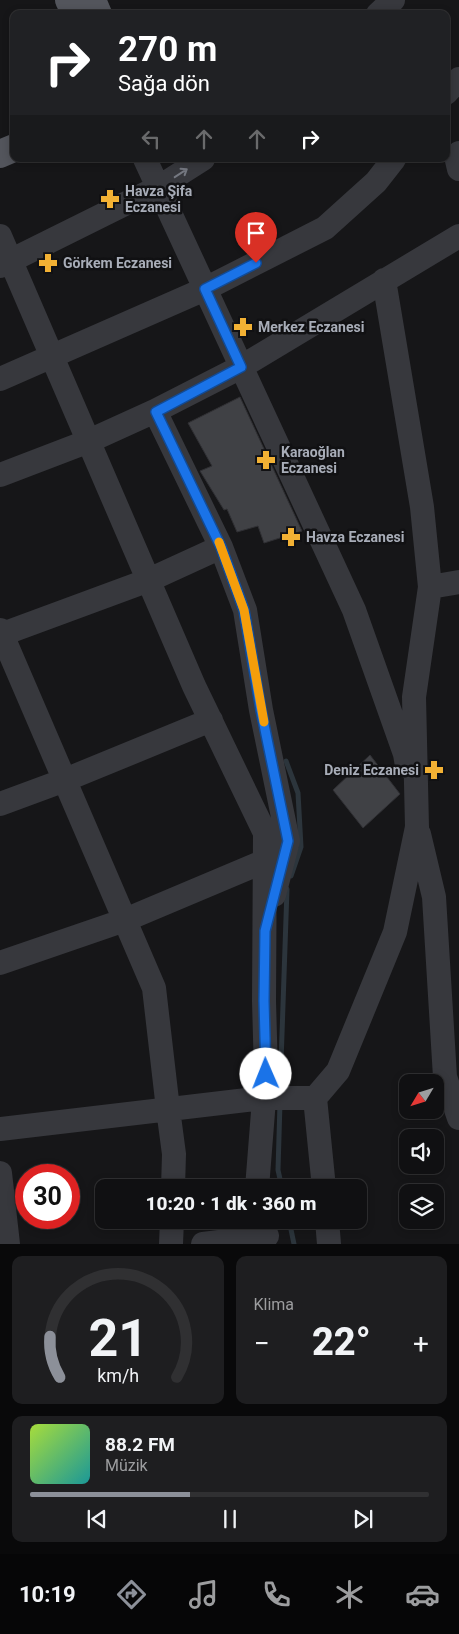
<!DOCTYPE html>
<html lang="tr">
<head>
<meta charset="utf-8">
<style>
	:root { --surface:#101012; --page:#1e1e20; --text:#f1f3f6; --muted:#9c9d9f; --line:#303032; --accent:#8c9099 }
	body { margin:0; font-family:Roboto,sans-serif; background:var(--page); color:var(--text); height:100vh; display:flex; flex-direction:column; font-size:19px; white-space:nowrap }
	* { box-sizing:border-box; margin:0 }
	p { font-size:16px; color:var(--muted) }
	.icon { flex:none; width:28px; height:28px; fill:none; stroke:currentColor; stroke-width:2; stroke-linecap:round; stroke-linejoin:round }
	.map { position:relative; height:1244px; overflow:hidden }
	.sheet { display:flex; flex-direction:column; gap:12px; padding:12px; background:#09090a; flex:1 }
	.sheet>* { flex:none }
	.top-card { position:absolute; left:10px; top:10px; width:440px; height:152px; border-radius:10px; box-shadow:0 2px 8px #0003,0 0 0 1px var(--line); background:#202124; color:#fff; overflow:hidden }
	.needle { width:32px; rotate:232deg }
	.fabs { position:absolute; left:399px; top:1074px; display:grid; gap:10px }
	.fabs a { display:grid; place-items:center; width:45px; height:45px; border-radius:10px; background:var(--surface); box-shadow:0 2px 8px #0003,0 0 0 1px var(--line); font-size:25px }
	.speed { position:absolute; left:15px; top:1164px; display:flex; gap:10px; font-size:25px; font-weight:700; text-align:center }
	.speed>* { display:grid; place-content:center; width:65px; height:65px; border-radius:50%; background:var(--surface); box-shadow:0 2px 8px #0003,0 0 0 1px var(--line); line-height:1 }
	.speed .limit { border:8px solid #d22; background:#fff; color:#111 }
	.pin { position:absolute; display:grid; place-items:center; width:42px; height:42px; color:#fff; margin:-51px -21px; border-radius:50% 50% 50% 0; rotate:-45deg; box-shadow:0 0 5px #0007 }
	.pin .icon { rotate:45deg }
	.me { position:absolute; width:55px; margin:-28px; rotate:359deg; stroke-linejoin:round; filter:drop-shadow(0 0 4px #0008) }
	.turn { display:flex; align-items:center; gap:18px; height:105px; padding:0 25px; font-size:22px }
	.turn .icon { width:65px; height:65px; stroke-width:2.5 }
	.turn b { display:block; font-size:35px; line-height:42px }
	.lanes { display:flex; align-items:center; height:48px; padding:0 25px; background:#0003; justify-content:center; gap:25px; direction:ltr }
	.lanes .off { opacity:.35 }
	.big { font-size:38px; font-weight:800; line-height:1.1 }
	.sheet .widget { flex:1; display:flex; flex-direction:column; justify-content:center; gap:8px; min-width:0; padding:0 18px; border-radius:10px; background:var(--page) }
	.sheet .dial { align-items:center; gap:0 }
	.dial svg { height:130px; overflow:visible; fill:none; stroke:var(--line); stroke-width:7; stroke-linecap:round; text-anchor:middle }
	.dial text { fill:var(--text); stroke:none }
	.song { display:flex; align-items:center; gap:15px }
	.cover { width:60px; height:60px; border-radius:8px; background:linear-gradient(135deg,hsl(80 70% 55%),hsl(180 70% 35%)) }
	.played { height:5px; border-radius:2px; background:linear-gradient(90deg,var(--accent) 40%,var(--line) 40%) }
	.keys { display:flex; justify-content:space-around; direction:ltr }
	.heat { display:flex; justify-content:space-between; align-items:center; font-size:28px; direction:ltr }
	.sheet .tiles { flex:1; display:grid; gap:12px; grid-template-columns:1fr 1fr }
	.widget:last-child { grid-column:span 2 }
	.trip { position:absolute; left:95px; top:1179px; width:272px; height:50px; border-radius:10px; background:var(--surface); box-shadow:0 2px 8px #0003,0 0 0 1px var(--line); font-weight:800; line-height:50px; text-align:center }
	.tabs { display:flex; height:80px; justify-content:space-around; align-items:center; background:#060607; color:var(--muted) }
	.tabs .icon { width:35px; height:35px }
	.tabs .selected { color:var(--accent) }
	.tabs b { font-size:22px; color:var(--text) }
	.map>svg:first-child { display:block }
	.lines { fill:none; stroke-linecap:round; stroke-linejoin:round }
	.stream { stroke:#2c353c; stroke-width:5 }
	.building { fill:#404145; stroke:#303034 }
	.minor { stroke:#37383d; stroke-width:24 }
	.major { stroke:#53555c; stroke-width:28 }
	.oneway { stroke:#757881 }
	.route-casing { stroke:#114b97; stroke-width:12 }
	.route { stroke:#1a73e8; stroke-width:9 }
	.slow { stroke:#f59e0b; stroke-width:9 }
	.labels { text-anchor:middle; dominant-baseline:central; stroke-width:5; stroke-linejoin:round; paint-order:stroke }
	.poi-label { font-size:14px; font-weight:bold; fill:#a8adb8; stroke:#111113; text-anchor:start }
</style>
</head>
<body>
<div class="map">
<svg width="459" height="1244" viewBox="0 0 459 1244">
	<rect width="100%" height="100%" fill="#161618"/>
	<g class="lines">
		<!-- stream -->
		<path class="stream" d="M286,761L298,793L301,847L291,876
			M280,1092L287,889
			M280,1103L278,1170L282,1188
			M289,1220L294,1244"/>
	</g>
	<!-- building -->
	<path class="building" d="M240,397L302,531L264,543L258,526L237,532L227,509L224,510L200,471L212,466L188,423Z
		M370,755L400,794L363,828L333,790Z"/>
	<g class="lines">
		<!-- minor -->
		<path class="minor" d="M378,14L393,0
			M446,93L459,79
			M459,153L456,156L459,169
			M145,159L354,610L405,754L407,766
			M0,236L194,686L265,833L264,1001L266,1074L257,1188
			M0,266L159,187L203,159
			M0,379L205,289L325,228L376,182L394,159
			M155,411L221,547L245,610L261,710L288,841L274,895
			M0,475L89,441L155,411L241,367L459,236
			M430,587L459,582
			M0,630L154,988L168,1109L174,1154L173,1188
			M0,635L149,580L221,547
			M0,804L65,780L211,720
			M419,834L434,897L445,1077L459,1118
			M0,963L125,920L265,861
			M315,1098L324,1188
			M0,1129L263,1098H315L338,1071L395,932L417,827L414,697L430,587L422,507L384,280
			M0,1173L8,1244
			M327,1220L329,1244
			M171,1244L172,1220
			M203,1244L267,1236"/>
		<!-- major -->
		<path class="major" d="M69,0L76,14
			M92,0L98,14
			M0,154L14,148"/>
	</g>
	<!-- one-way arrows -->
	<defs><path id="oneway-shaft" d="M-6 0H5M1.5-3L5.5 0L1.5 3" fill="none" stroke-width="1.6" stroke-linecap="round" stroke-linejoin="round" transform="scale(1.25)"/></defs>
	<use class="oneway" href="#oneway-shaft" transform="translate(181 173) rotate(-33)"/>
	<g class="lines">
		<!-- route casing -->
		<g class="route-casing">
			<path id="route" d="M256,263L205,289L241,367L156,412L221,547L244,610L261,710L288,841L265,931L264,1001L266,1074"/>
		</g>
		<!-- route -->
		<use href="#route" class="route"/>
		<!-- slow -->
		<path class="slow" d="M219,542L244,610L264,722"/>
	</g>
	<!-- icons -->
	<defs>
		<g id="pharmacy-bare" transform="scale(1.5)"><path d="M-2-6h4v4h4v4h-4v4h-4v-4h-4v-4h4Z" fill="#f2b134" stroke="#111113" stroke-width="2.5" paint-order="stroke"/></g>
	</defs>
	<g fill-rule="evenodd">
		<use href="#pharmacy-bare" x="110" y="199"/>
		<use href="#pharmacy-bare" x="48" y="263"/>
		<use href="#pharmacy-bare" x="243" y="327"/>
		<use href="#pharmacy-bare" x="266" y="460"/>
		<use href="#pharmacy-bare" x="291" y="537"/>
		<use href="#pharmacy-bare" x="434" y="770"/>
	</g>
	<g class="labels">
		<!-- poi labels -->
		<g class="poi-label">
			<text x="125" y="191">Havza Şifa<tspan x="125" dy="16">Eczanesi</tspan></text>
			<text x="63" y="263">Görkem Eczanesi</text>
			<text x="258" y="327">Merkez Eczanesi</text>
			<text x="281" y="452">Karaoğlan<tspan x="281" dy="16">Eczanesi</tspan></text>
			<text x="306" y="537">Havza Eczanesi</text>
			<text x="419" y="770" text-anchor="end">Deniz Eczanesi</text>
		</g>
	</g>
</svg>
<div class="fabs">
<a><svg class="needle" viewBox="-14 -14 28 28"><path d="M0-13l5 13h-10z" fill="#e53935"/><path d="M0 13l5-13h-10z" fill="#9c9d9f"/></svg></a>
<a><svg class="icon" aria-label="sound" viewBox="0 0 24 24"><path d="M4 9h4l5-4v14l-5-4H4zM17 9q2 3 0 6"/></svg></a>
<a><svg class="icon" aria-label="layers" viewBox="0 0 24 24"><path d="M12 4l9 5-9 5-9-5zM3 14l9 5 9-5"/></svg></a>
</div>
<div class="speed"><div class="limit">30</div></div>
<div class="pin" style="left:256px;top:263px;background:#d93025"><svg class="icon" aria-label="arrive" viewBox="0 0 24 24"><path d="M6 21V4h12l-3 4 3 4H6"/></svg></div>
<svg class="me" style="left:266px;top:1074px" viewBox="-20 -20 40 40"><circle r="19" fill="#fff"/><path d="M0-13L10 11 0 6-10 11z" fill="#1a73e8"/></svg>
<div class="trip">10:20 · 1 dk · 360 m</div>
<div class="top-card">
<div class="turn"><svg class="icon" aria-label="right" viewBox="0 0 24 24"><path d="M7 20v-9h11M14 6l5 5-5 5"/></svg><div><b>270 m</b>Sağa dön</div></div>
<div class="lanes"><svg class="icon off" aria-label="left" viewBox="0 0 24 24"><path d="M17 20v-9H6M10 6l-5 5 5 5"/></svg><svg class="icon off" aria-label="ahead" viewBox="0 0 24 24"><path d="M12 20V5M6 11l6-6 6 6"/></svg><svg class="icon off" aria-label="ahead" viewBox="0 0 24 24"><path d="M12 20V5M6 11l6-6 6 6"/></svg><svg class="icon" aria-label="right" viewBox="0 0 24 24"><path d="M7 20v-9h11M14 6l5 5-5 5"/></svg></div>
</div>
</div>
<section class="sheet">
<div class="tiles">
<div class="widget dial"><svg viewBox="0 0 100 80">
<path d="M14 69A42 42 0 1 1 86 69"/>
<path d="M14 69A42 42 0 0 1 8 44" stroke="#8c9099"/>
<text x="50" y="56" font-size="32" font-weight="700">21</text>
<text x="50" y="72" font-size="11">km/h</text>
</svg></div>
<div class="widget"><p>Klima</p>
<div class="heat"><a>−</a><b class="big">22°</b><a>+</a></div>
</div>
<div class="widget">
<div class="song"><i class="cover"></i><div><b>88.2 FM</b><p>Müzik</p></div></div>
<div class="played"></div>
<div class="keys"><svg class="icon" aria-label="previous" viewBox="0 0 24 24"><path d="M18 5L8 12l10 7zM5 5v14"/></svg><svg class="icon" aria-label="pause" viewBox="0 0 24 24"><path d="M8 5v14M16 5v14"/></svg><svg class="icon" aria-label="next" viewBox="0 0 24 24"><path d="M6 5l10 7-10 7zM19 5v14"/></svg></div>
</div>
</div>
</section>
<nav class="tabs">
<b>10:19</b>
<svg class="icon selected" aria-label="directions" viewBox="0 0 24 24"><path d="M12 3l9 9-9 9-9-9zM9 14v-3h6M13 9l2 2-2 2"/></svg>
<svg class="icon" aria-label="music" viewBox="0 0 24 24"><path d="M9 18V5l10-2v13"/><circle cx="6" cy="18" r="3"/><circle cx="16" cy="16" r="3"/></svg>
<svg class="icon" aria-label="phone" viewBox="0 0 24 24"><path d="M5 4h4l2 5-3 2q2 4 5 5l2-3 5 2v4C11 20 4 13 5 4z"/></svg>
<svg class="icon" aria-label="climate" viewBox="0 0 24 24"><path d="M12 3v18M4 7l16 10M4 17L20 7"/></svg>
<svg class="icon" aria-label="car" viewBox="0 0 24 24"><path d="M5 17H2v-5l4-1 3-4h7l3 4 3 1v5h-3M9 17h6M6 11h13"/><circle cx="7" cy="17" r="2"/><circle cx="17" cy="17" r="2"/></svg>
</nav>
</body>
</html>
